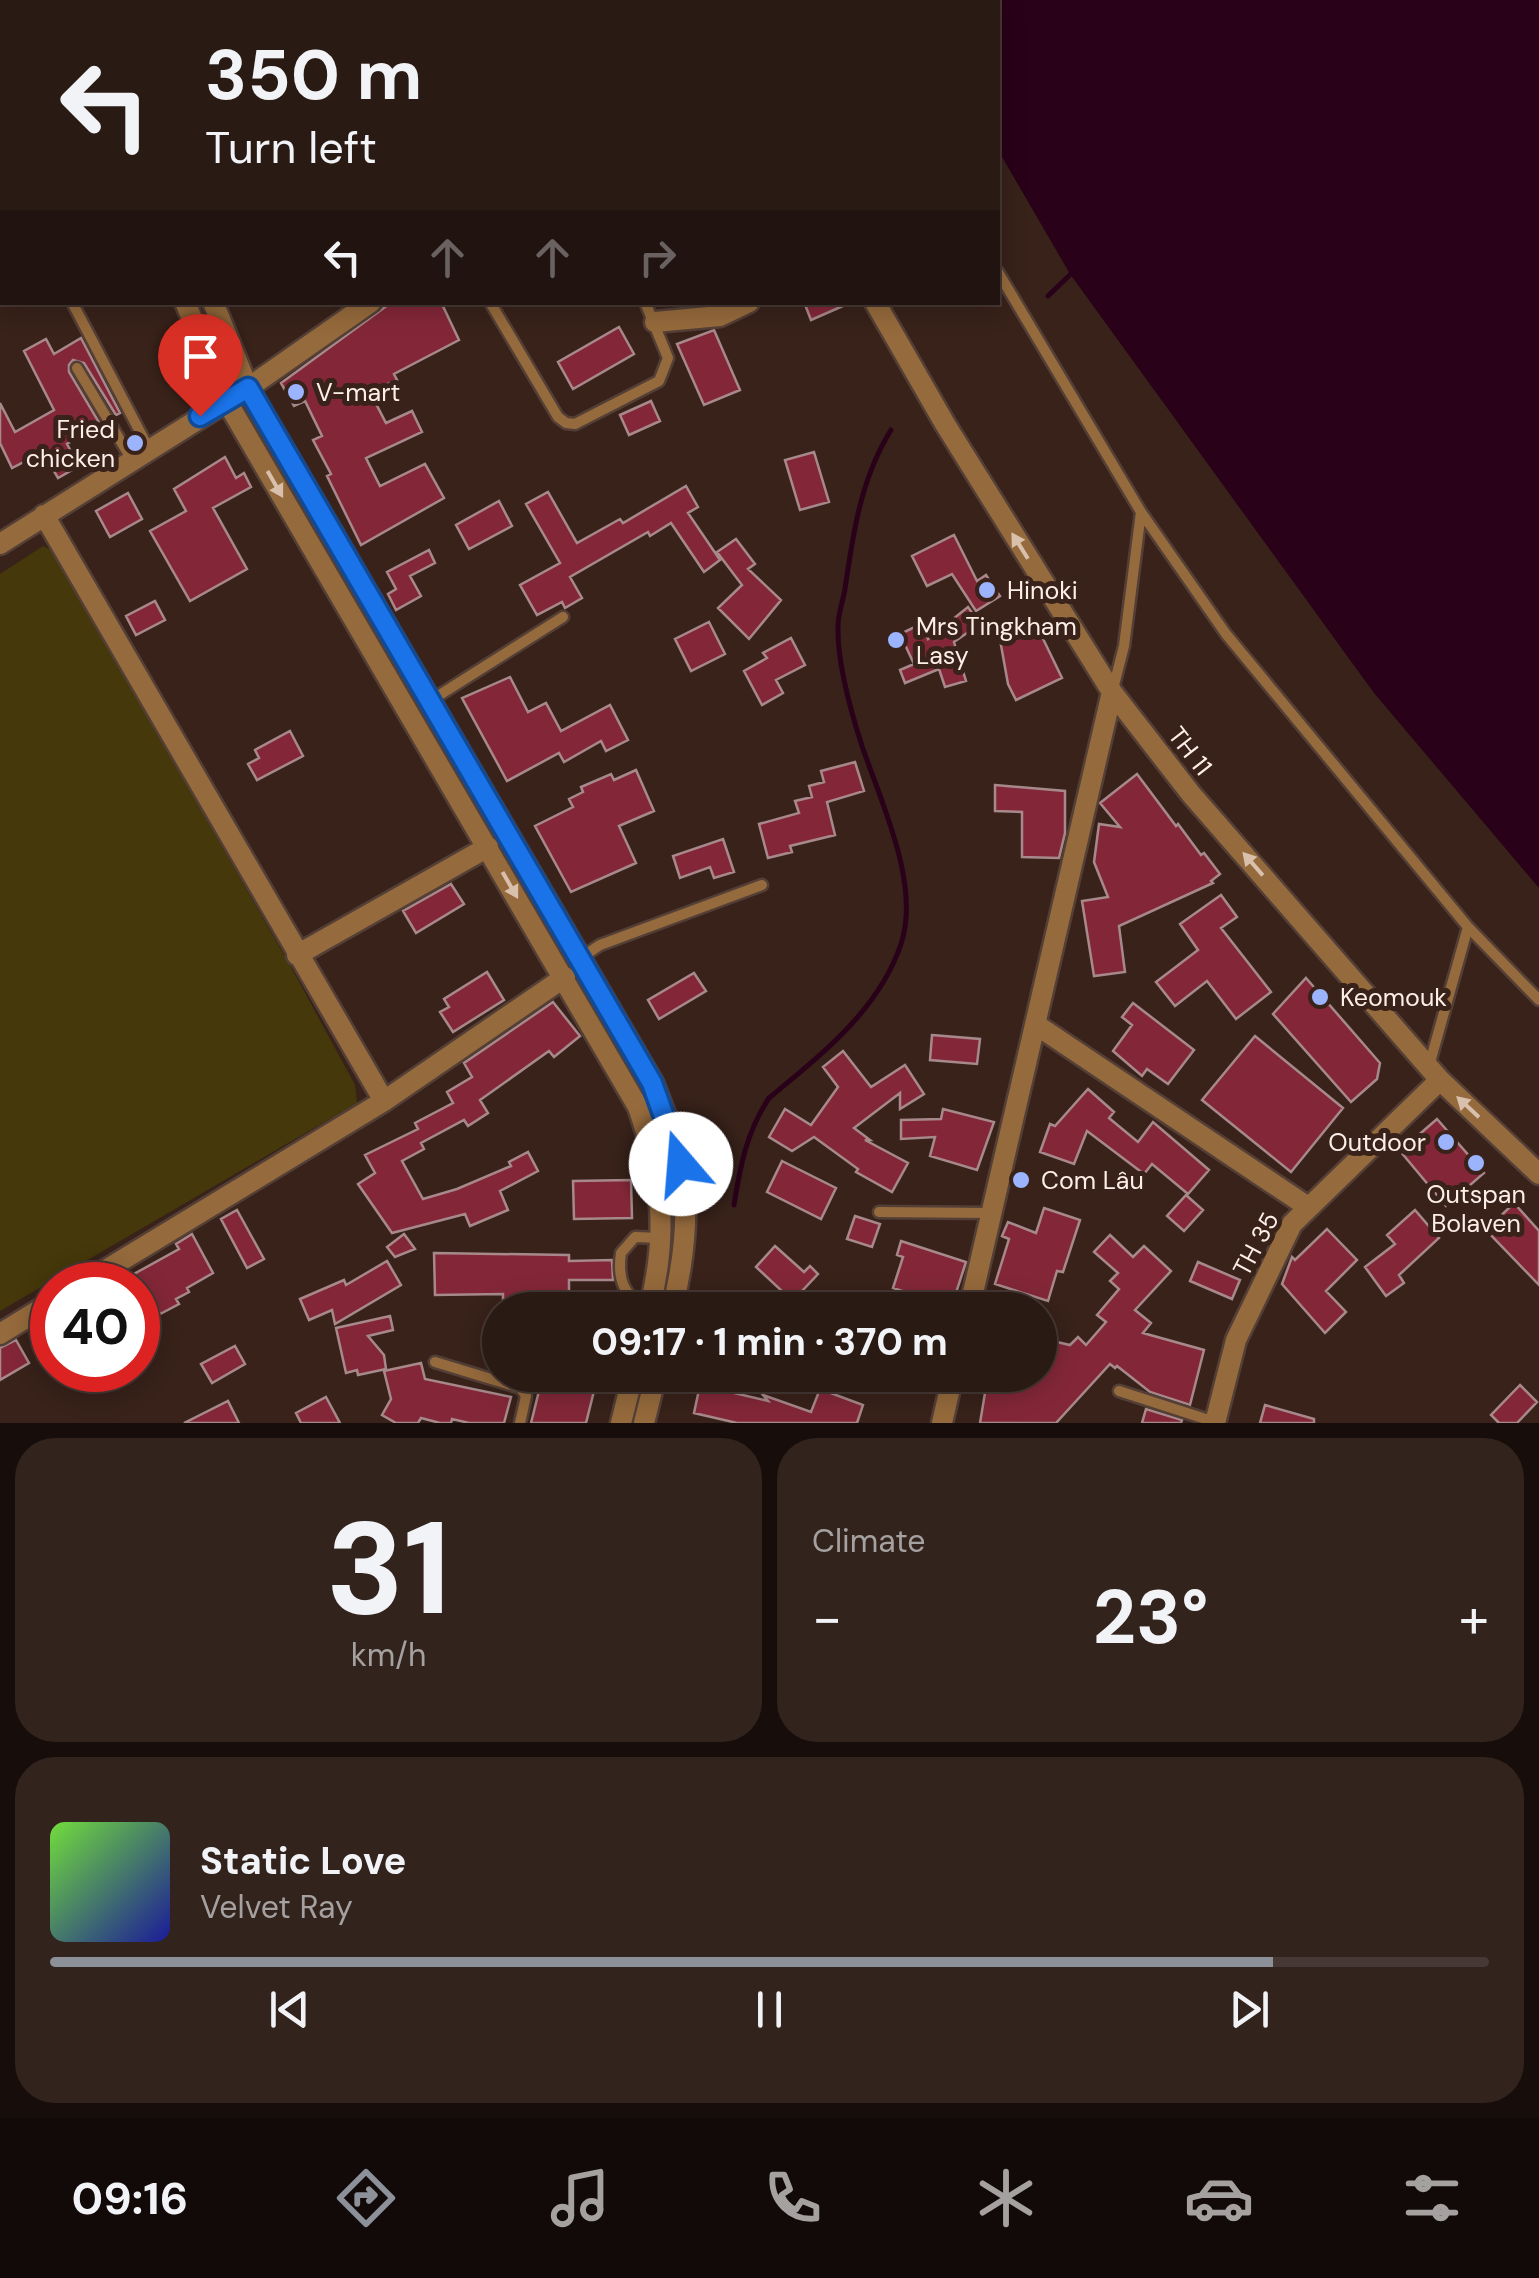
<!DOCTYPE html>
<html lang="en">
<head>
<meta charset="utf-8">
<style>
	:root { --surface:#2a1a14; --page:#32231d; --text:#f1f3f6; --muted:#a5a1a0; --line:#463834; --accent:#8c9099 }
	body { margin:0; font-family:"DM Sans",sans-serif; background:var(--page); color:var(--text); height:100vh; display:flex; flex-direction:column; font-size:38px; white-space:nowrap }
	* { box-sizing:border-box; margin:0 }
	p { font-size:32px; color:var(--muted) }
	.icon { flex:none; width:55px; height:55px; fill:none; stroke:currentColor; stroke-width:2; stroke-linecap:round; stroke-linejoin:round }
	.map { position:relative; height:1423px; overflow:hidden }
	.panel { display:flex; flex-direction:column; gap:15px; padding:15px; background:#170e0b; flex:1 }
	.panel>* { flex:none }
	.banner { position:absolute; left:0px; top:0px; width:1000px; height:305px; box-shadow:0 5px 25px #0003,0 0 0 2px var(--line); background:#2a1a14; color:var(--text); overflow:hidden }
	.speed { position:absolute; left:30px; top:1262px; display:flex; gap:20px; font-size:50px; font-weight:700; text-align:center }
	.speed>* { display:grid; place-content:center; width:130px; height:130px; border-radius:50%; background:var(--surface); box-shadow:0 5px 25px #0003,0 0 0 2px var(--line); line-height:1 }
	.speed .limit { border:15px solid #d22; background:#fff; color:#111 }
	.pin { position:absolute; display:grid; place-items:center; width:85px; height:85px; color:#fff; margin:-102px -42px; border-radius:50% 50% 50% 0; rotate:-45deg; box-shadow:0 0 10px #0007 }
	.pin .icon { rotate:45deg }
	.me { position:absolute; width:110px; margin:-55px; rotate:342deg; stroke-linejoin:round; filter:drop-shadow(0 0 8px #0008) }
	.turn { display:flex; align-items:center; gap:35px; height:210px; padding:0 40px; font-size:45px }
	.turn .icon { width:130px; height:130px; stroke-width:2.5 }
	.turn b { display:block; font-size:70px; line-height:85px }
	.lanes { display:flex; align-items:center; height:95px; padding:0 40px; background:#0003; justify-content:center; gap:50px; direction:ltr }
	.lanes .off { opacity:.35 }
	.big { font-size:75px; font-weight:700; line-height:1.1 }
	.panel .tile { flex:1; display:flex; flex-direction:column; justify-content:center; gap:15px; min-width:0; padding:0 35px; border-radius:40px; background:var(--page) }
	.panel .dial { align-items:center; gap:0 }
	.dial b { font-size:130px; line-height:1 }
	.song { display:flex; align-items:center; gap:30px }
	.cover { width:120px; height:120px; border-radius:15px; background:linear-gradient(135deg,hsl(100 70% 55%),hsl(240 70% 35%)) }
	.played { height:10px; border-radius:5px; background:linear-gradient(90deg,var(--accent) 85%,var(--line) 85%) }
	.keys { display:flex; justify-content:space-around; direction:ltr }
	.heat { display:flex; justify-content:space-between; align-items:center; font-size:55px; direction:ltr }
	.panel .tiles { flex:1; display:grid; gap:15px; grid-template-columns:1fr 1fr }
	.tile:last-child { grid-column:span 2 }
	.trip { position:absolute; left:482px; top:1292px; width:575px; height:100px; border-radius:50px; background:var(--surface); box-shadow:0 5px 25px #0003,0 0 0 2px var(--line); font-weight:700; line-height:100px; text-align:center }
	.menu { display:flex; height:160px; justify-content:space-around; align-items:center; background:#110a08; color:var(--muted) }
	.menu .icon { width:70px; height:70px }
	.menu .on { color:var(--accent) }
	.menu b { font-size:45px; color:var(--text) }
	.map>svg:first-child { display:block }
	.green { fill:#45380a }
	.water { fill:#290119 }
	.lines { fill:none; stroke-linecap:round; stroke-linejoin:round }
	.stream { stroke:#290119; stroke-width:5 }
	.building { fill:#832738; stroke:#a7898b; stroke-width:2.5 }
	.service-casing { stroke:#543f37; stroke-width:15 }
	.minor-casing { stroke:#543f37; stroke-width:25 }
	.tertiary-casing { stroke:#543f37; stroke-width:25 }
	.service { stroke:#956a3c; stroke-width:10 }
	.minor { stroke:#956a3c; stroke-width:20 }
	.tertiary { stroke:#956a3c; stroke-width:20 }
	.oneway { fill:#d9c0ac }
	.route-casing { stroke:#114b97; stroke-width:25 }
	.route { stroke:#1a73e8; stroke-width:18 }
	.poi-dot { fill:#9cb4fd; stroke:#38221a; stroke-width:4 }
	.labels { text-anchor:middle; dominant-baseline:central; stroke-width:10; stroke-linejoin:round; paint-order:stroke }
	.poi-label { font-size:25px; fill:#fdeee8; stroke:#38221a; text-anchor:start }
	.street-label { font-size:25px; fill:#fdeee8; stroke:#38221a }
</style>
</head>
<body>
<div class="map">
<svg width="1539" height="1423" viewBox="0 0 1539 1423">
	<rect width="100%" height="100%" fill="#38221a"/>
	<!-- green -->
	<path class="green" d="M43,546L52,550L291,967L355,1085L357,1103L0,1311V574Z"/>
	<!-- water -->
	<path class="water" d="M909,0H1539V888L1374,693L1070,274L998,150V2Z"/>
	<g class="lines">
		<!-- stream -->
		<path class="stream" d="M1048,296L1075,270
			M734,1205C740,1166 747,1131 769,1098C821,1055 879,1010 901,944C921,885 881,802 862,746C851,712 837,662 838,626C838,614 843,601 845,589C853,533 861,478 891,430"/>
	</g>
	<!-- building -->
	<path class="building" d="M392,302H441L459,340L394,374L397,380L370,392L386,423L412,411L422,432L366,458L380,486L425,464L444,498L361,545L327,476L331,474L313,440L322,436L305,401L294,406L281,383Z
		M804,302H852L811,320Z
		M619,327L634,354L573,389L558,362Z
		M714,330L740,390L704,405L677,344Z
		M81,338L120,413L116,415L84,363L73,360L69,365V372L100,424L67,444L79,466L58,478L43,452L12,468L0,443V403L15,432L54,410L24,351L46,339L54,354Z
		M651,401L660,421L629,435L620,415Z
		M814,452L829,502L800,510L785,460Z
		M225,457L236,478L244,473L251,487L213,508L247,569L190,601L150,531L186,511L174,489Z
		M686,486L698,507L688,513L720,560L704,572L671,523L650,536L648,532L570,577L582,598L565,608L562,602L537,615L520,585L560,563L526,504L548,492L577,543L620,519L623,523Z
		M128,493L142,519L110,537L96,511Z
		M499,501L512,526L469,549L456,525Z
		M954,535L977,581L986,575L1000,596L976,611L952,574L927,586L912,556Z
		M736,539L755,564L748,569L781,600L749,639L718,608L742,585L717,552Z
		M429,550L435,563L410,576L421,596L396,610L388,594L396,589L387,572Z
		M155,601L165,620L136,635L126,616Z
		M968,607L980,624L954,642L966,681L945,687L939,669L905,683L900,670L914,664L900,634L921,624L928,639Z
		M1033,618L1062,678L1016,700L1008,684L999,634Z
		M709,622L725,654L691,671L675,639Z
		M791,638L805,665L776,680L783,693L762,705L744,671L767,658L763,653Z
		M510,677L528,712L546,703L561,731L610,705L628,740L606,751L601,741L564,762L559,753L507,781L462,698Z
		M290,731L303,756L257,780L248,764L259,758L255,750Z
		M855,762L864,791L827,802L835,835L790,846L792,852L768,858L759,824L799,813L795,801L812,797L809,786L824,782L821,771Z
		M636,770L654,811L619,826L636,863L571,892L535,826L573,807L569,799L583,792L581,787L611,774L614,780Z
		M1137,774L1176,826L1178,824L1201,855L1204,853L1220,874L1211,881L1213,883L1119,926L1125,972L1094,976L1082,901L1108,897L1094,862L1099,824L1120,827L1100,803Z
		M995,785L1065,791V833L1059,858L1022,857V812L995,811Z
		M723,839L734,872L714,878L710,867L680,878L673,856Z
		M451,884L464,904L416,933L403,911Z
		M1221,895L1237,917L1221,928L1271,992L1236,1019L1207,981L1175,1006L1156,982L1198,950L1180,924Z
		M487,972L504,1000L453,1032L440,1012L449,1007L444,999Z
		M694,973L706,991L659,1019L648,1000Z
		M1306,978L1380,1063L1377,1079L1351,1102L1273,1014Z
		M553,1002L580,1036L554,1057L549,1051L480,1100L488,1113L468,1126L464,1120L421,1143L424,1149L402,1161L423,1199L457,1189L511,1166L509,1162L528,1152L538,1171L500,1191L508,1210L470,1226L465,1214L392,1233L358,1184L375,1173L365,1155L418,1129L415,1123L453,1103L447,1092L472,1077L464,1063Z
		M1133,1003L1194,1050L1168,1084L1147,1069L1142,1076L1113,1051L1132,1025L1122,1017Z
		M932,1035L980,1039L977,1064L930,1060Z
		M1255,1036L1343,1108L1291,1172L1202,1100Z
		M843,1051L871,1087L905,1065L924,1094L900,1109V1093L854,1128L870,1140H865L908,1163L892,1192L856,1172L858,1169L814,1137L792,1151L769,1137L785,1109L811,1125L838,1087L823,1067Z
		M1088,1089L1114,1112L1109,1118L1138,1142L1153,1122L1209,1170L1188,1194L1152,1164L1144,1174L1087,1131L1074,1164L1040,1152L1050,1124L1055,1126Z
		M943,1109L994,1122L977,1170L930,1156L935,1137L901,1139V1120L941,1119Z
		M1437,1119L1484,1173L1446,1206L1400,1151Z
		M782,1161L836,1188L821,1219L767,1192Z
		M631,1180L632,1218L574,1219L573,1181Z
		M1186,1195L1203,1210L1184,1231L1167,1216Z
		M1514,1203L1539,1231V1285L1486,1230Z
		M1044,1208L1080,1220L1063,1272L1057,1271L1048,1301L995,1284L1009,1239L1002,1236L1008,1222L1036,1233Z
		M237,1210L264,1259L247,1268L221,1219Z
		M1415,1210L1439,1238L1399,1275L1404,1283L1386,1296L1365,1267L1395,1244L1387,1235Z
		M855,1216L880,1224L872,1247L847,1239Z
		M1327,1229L1357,1260L1326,1291L1346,1312L1325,1333L1282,1284L1292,1257L1295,1260Z
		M192,1234L213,1273L187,1288L189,1292L176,1299L179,1304L160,1314L155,1303L138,1312V1285H114L179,1249L176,1244Z
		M404,1234L415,1249L395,1257L387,1247Z
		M1110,1235L1133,1257L1144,1246L1171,1271L1135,1310L1151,1323L1143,1333L1204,1350L1190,1405L1150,1392L1117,1366L1115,1368L1110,1364L1056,1423H980L988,1375H1040V1338L1070,1345L1078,1337L1086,1345L1106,1322L1097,1315L1119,1289L1110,1281L1118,1273L1094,1252Z
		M901,1241L966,1262L955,1296L949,1294L945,1305L893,1288L903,1257L897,1255Z
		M775,1246L804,1272L810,1266L818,1274L784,1310H765L783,1292L756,1267Z
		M434,1253L569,1255V1261L612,1260L613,1280H569V1297H521L520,1306L503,1305V1294L435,1295Z
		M387,1261L401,1285L335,1324L332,1310L309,1320L300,1299L344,1280L346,1285Z
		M1198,1262L1240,1280L1232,1299L1190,1281Z
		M854,1294L887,1310H847Z
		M390,1316L393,1330L368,1336L384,1355L386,1369L358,1375L357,1370L346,1373L336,1328Z
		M16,1340L29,1363L0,1380V1348Z
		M235,1346L245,1364L212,1383L201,1364Z
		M421,1363L425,1379L511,1397L504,1423H469L452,1419L451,1423H440L421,1418L418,1423H396L382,1415L391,1399L384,1371Z
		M543,1375H598L586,1423H531Z
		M700,1385L768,1401L763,1395L811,1412L820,1389L863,1405L857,1423H737L694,1413Z
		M1520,1385L1537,1402L1517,1423H1499L1491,1415Z
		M326,1397L340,1423H301L296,1413Z
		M228,1401L239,1423H184Z
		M1265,1405L1314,1419V1423H1260Z
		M1146,1409L1182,1420L1181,1423H1142Z"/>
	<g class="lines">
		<!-- service casing -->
		<g class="service-casing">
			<path id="service" d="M49,0L50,2
				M851,0L852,2
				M0,229L2,228
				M998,272L1141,512L1124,646L1113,689
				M72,302L149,449
				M490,302L558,417L566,423L575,424L659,381L668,358L645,302
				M77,368L132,460
				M1141,512L1226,634L1468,927L1539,1000
				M430,701L563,617
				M582,957L600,945L762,885
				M1429,1066L1468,927
				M879,1212L990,1213
				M648,1310C624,1296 617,1280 621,1253L635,1237L660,1238
				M435,1362L521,1388L526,1396L520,1423
				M1119,1391L1215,1422"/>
		</g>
		<!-- minor casing -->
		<g class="minor-casing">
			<path id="minor" d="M721,0L722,2
				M0,68L2,67
				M875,302L945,424L1112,692L1191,794L1440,1080L1539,1174
				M655,322L720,316L749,302
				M44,515L384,1101
				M0,544L248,388L371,302
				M297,955L488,847
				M1035,1024L1308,1207
				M81,1285L384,1101L565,977
				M969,1310L1112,692
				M0,1334L52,1302
				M942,1423L953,1375
				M1215,1423L1236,1340L1292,1224L1440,1080"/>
		</g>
		<!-- tertiary casing -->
		<g class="tertiary-casing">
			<path id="tertiary" d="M83,0V2
				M110,0L111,2
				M185,302L226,400L638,1107C663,1179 668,1236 649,1310
				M213,302L248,388L653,1083C663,1109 675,1136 681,1164C690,1210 683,1265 672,1310
				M621,1423L633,1375
				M644,1423L656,1375"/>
		</g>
		<!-- service -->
		<use href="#service" class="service"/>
		<!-- minor -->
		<use href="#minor" class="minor"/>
		<!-- tertiary -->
		<use href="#tertiary" class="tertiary"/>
	</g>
	<!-- one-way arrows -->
	<defs><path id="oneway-solid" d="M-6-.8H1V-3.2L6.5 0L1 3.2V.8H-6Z" transform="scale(2.5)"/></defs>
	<g class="oneway">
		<use href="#oneway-solid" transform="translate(275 484) rotate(60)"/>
		<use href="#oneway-solid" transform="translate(1020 546) rotate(-122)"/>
		<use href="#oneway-solid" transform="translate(1253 864) rotate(-131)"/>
		<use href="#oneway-solid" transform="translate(510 885) rotate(60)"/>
		<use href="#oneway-solid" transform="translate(1468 1107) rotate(-137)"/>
	</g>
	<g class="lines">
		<!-- route casing -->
		<g class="route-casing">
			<path id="route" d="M200,416L248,388L652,1083L681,1164"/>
		</g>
		<!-- route -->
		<use href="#route" class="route"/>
	</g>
	<!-- markers -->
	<g class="poi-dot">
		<circle cx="296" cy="392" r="10"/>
		<circle cx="135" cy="443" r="10"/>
		<circle cx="987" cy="590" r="10"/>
		<circle cx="896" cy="640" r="10"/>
		<circle cx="1320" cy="997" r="10"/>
		<circle cx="1446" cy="1142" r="10"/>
		<circle cx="1476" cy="1163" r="10"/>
		<circle cx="1021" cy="1180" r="10"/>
	</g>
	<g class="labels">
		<!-- poi labels -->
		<g class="poi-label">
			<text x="316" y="392">V-mart</text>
			<text x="115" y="429" text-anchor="end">Fried<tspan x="115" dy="29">chicken</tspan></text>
			<text x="1007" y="590">Hinoki</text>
			<text x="916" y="626">Mrs Tingkham<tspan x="916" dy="29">Lasy</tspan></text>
			<text x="1340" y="997">Keomouk</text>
			<text x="1426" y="1142" text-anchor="end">Outdoor</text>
			<text x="1041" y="1180">Com Lâu</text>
			<text x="1476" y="1194" text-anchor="middle">Outspan<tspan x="1476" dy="29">Bolaven</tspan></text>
		</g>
		<!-- street labels -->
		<g class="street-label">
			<text transform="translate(1190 751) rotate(52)">TH 11</text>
			<text transform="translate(1256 1244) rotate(-62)">TH 35</text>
		</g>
	</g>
</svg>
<div class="speed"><div class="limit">40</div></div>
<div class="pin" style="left:200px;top:416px;background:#d93025"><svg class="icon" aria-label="arrive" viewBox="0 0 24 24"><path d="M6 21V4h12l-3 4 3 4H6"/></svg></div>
<svg class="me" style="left:681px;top:1164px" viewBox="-20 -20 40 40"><circle r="19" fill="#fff"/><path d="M0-13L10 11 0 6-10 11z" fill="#1a73e8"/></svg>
<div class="trip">09:17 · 1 min · 370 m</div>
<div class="banner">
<div class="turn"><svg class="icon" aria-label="left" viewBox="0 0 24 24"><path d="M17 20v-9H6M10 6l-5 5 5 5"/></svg><div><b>350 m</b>Turn left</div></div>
<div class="lanes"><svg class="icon" aria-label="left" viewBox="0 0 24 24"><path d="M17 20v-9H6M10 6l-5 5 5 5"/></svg><svg class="icon off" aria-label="ahead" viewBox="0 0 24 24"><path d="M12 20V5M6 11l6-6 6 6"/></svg><svg class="icon off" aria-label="ahead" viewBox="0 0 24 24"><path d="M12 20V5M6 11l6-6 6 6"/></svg><svg class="icon off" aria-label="right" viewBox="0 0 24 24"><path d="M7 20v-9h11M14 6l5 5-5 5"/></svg></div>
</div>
</div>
<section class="panel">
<div class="tiles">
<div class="tile dial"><b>31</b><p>km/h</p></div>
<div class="tile"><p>Climate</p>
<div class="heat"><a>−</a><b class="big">23°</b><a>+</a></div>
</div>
<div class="tile">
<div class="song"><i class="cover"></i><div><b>Static Love</b><p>Velvet Ray</p></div></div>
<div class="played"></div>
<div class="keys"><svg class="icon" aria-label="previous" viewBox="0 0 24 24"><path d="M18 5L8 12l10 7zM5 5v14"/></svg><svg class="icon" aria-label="pause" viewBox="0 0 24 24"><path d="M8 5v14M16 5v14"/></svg><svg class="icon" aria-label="next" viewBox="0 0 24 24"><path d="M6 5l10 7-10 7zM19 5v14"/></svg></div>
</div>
</div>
</section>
<nav class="menu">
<b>09:16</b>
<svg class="icon on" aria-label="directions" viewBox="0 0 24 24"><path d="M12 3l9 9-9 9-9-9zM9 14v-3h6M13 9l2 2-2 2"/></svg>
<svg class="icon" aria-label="music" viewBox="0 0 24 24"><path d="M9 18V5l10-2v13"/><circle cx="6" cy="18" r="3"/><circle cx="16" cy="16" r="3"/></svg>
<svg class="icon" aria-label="phone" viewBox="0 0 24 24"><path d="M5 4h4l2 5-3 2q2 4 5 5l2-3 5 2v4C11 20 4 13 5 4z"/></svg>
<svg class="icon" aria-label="climate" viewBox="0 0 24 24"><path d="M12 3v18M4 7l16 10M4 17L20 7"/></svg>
<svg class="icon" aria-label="car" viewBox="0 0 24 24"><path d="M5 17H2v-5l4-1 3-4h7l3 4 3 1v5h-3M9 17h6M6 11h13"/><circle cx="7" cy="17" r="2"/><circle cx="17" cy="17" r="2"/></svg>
<svg class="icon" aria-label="filters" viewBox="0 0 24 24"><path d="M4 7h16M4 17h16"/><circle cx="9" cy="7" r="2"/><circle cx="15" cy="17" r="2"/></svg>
</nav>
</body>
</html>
